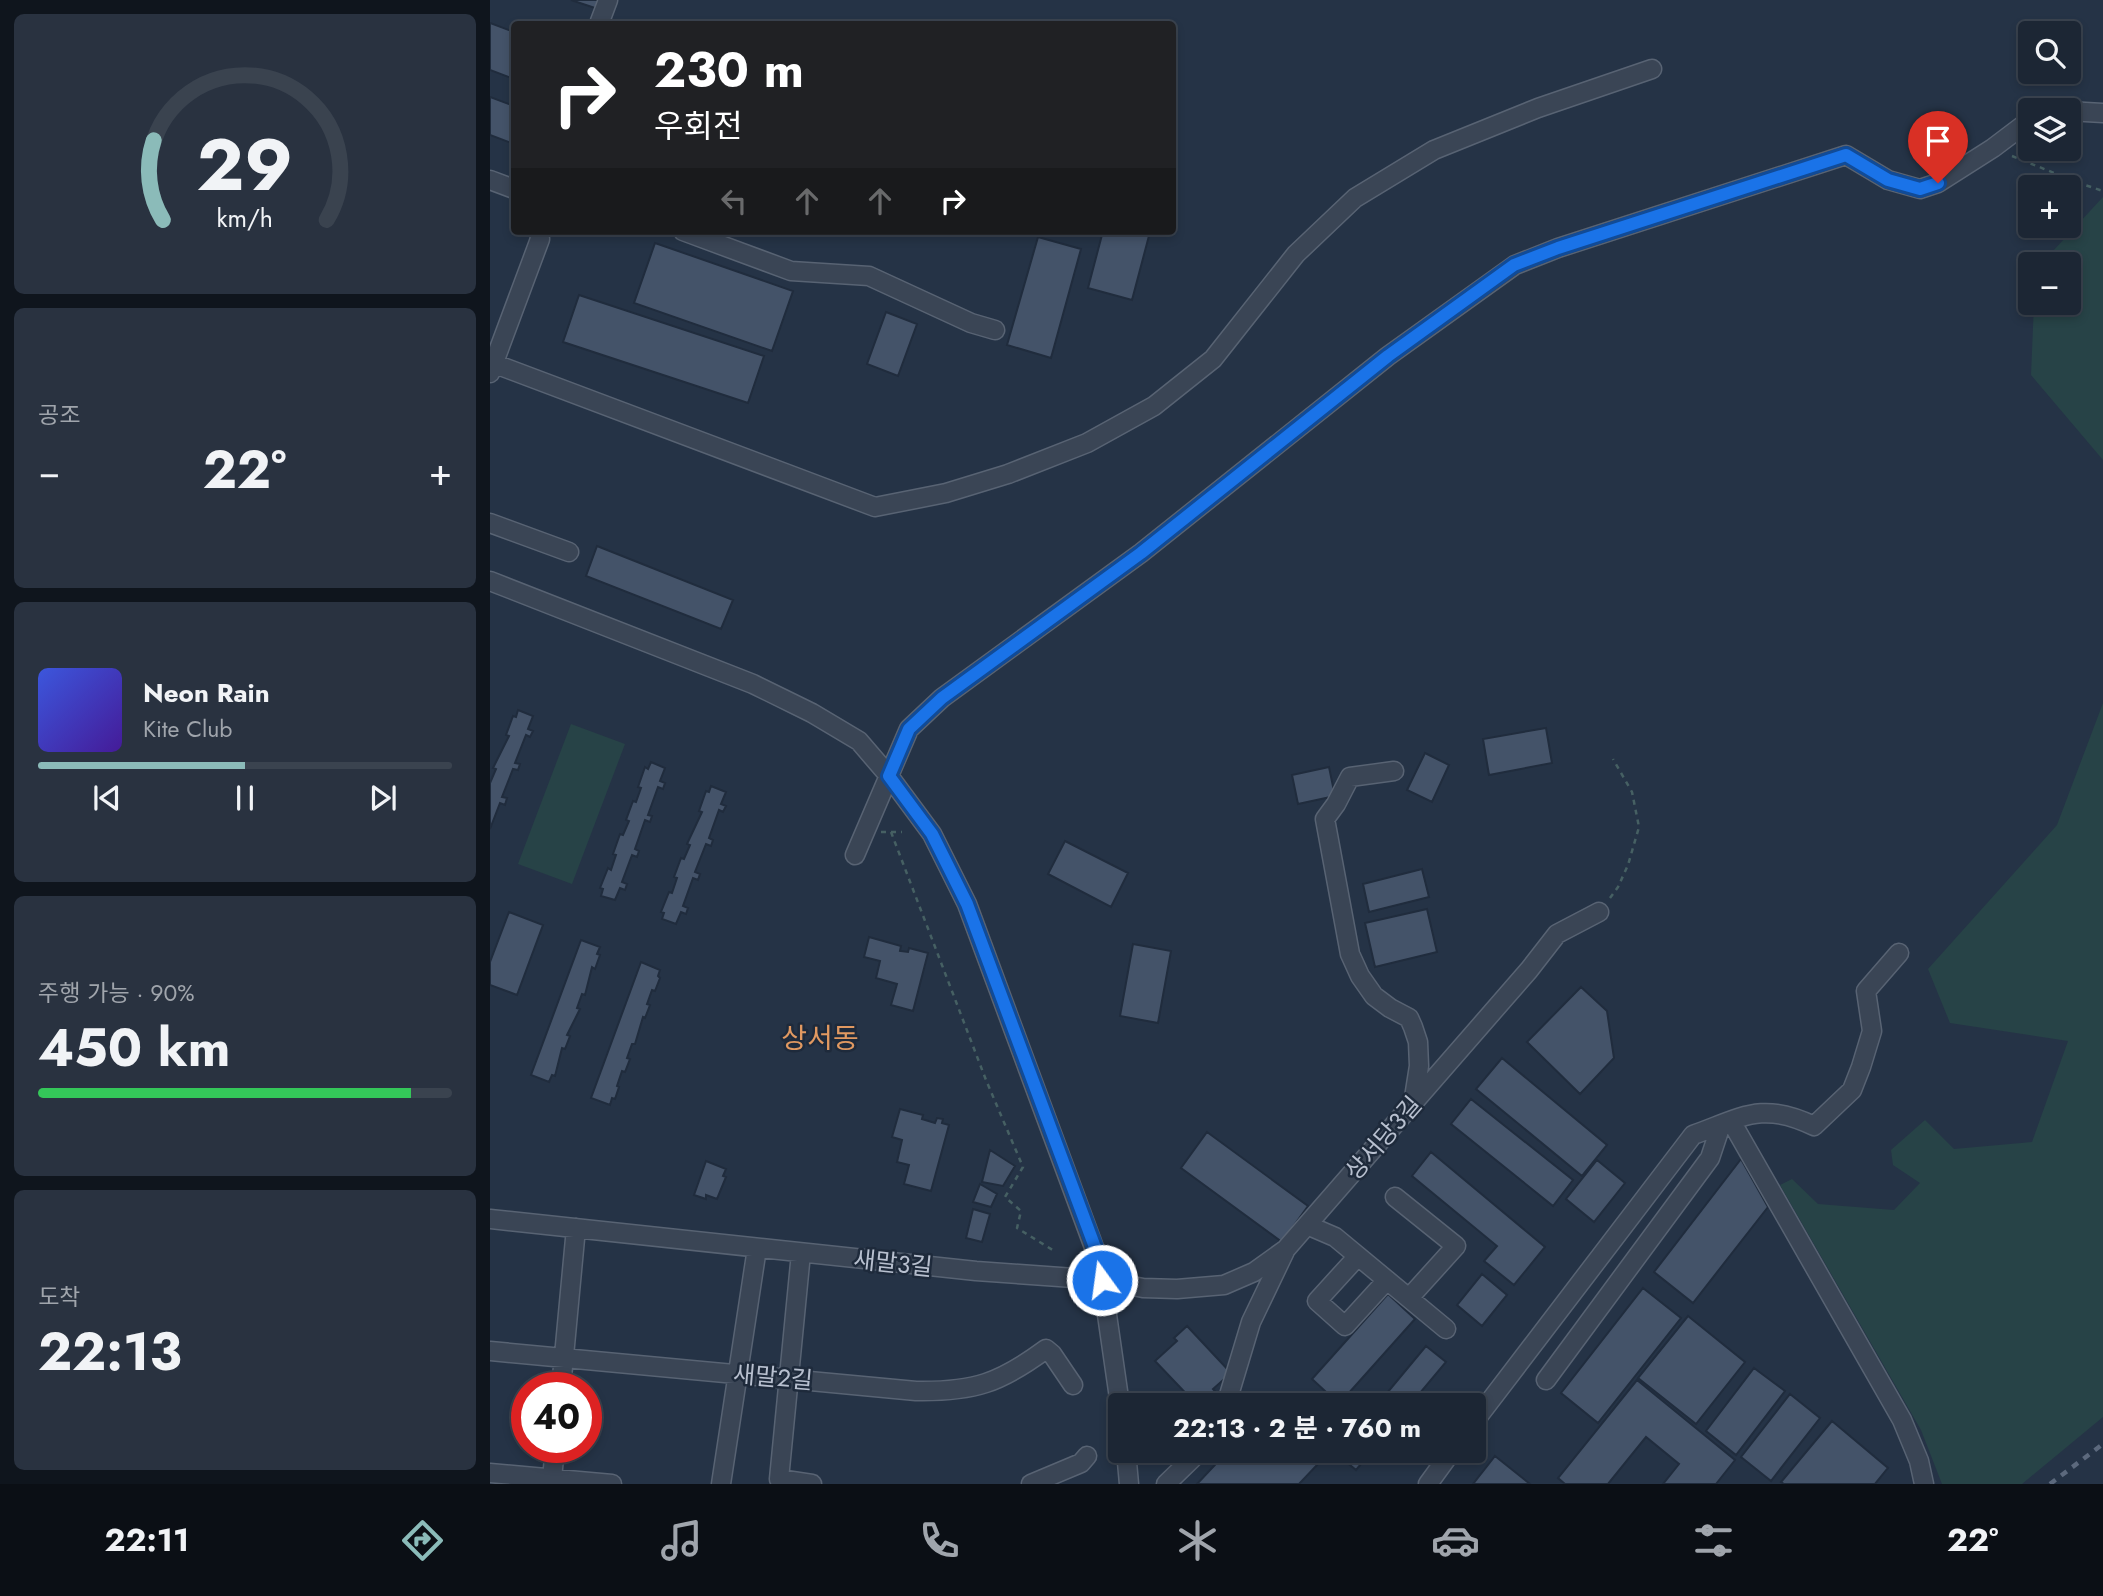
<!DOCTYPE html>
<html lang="ko">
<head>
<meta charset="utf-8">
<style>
	:root { --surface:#1c2634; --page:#293240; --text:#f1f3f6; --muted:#a0a5ac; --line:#3a434f; --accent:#8bbbb9 }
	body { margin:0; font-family:Jost,"Noto Sans KR",sans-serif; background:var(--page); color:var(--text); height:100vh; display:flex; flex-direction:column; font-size:26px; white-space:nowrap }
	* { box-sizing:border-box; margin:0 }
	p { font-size:23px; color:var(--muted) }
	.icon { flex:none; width:38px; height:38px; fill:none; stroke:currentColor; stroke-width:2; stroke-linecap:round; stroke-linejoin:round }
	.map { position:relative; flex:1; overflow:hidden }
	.panel { display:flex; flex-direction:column; gap:14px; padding:14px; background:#0f151d; width:490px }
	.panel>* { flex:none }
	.banner { position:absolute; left:21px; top:21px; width:665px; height:214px; border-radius:7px; box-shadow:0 4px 10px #0003,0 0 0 2px var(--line); background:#202124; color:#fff; overflow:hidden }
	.buttons { position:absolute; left:1528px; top:21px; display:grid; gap:14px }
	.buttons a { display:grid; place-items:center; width:63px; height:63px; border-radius:7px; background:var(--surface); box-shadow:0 4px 10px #0003,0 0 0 2px var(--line); font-size:35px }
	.speed { position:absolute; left:21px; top:1372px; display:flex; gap:14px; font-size:35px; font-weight:700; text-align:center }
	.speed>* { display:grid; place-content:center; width:91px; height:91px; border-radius:50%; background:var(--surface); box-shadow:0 4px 10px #0003,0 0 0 2px var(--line); line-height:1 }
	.speed .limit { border:10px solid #d22; background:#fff; color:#111 }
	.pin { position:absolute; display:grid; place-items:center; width:60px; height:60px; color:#fff; margin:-72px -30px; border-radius:50% 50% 50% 0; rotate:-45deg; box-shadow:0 0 7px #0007 }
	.pin .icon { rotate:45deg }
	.me { position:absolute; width:77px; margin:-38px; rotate:346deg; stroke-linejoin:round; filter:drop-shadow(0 0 5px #0008) }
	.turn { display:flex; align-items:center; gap:24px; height:147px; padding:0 28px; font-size:32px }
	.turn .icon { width:91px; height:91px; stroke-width:2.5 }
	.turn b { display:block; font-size:49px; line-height:60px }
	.lanes { display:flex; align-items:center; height:66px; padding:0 28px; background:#0003; justify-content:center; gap:35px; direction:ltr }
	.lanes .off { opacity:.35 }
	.big { font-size:52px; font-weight:700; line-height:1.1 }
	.panel .widget { flex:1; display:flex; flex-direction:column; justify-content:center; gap:10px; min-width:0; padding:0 24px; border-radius:10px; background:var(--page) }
	.panel .dial { align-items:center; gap:0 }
	.dial svg { height:182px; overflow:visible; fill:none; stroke:var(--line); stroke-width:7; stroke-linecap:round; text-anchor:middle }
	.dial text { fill:var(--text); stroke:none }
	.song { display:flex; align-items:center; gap:21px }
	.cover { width:84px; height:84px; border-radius:10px; background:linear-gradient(135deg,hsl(230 70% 55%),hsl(260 70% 35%)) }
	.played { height:7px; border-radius:4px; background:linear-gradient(90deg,var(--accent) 50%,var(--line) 50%) }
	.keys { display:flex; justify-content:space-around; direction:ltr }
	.heat { display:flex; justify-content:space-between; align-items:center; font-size:38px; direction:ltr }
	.charge { height:10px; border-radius:5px; background:linear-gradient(90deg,#34c759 90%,var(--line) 0) }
	.trip { position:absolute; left:618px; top:1393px; width:378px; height:70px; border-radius:7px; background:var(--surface); box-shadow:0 4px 10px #0003,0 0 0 2px var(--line); font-weight:700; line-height:70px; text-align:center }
	.tabs { display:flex; height:112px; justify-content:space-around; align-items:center; background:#0b0f15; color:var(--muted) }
	.tabs .icon { width:49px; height:49px }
	.tabs .active { color:var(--accent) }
	.tabs b { font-size:32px; color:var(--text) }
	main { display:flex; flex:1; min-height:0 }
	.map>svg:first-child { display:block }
	.green { fill:#274347 }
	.building { fill:#445369; stroke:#202c3d; stroke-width:2 }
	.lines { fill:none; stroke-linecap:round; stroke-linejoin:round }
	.minor-casing { stroke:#586373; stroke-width:21 }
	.path { stroke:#466063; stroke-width:2.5; stroke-dasharray:5 5; stroke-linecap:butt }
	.minor { stroke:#3a4555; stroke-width:18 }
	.rail { stroke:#5c697d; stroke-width:4.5; stroke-dasharray:7 7; stroke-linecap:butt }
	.route-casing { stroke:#114b97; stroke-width:18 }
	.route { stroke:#1a73e8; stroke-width:12 }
	.labels { text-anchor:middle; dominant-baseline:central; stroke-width:5; stroke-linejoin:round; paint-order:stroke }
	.street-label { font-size:24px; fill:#b8c0cf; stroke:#1e2a3b }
	.quarter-label { font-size:28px; fill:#e19961; stroke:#1e2a3b }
</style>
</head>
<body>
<main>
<section class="panel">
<div class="widget dial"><svg viewBox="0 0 100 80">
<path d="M14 69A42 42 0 1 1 86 69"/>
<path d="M14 69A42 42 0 0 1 10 34" stroke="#8bbbb9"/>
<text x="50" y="56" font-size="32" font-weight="700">29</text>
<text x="50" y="72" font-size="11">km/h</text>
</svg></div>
<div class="widget"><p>공조</p>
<div class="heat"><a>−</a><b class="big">22°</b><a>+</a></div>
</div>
<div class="widget">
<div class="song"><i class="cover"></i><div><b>Neon Rain</b><p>Kite Club</p></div></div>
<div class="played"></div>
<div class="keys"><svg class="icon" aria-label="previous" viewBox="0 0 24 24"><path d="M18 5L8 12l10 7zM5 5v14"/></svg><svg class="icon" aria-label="pause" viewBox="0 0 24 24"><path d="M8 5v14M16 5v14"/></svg><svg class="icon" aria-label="next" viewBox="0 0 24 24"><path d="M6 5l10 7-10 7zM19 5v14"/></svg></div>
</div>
<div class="widget"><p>주행 가능 · 90%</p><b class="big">450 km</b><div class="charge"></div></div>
<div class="widget"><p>도착</p><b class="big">22:13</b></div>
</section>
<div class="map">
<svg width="1613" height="1484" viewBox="0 0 1613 1484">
	<rect width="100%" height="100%" fill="#253346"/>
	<!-- green -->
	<path class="green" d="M1613,197V460L1541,375L1544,303H1578V264H1551Z
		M1613,703V1417L1532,1484H1452L1431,1430L1290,1185L1302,1179L1328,1204L1404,1210L1430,1183L1403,1165L1401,1150L1435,1120L1464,1149L1542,1142L1578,1041L1460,1023L1438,969L1567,825Z
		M81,724L135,744L82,884L28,864Z"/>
	<!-- building -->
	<path class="building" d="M81,0H114L111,10Z
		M0,23L24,32V79L0,70Z
		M0,97L24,106V144L0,135Z
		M613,231L660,232L642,300L598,288Z
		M548,237L591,249L561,358L517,345Z
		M165,243L303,291L282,351L144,303Z
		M89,295L274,356L258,403L73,342Z
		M396,312L427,324L408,376L377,364Z
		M107,546L243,600L231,629L96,576Z
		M28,710L43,716L38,729L43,731L40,737L36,735L25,763L30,764L28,770L23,769L12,797L17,798L15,805L10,803L0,829V783L6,769L3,768L19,736L16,735L23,716L26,717Z
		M1056,728L1062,763L999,775L993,739Z
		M935,753L959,765L942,802L917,790Z
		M161,762L175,768L170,781L175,783L173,789L168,787L158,815L162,816L160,822L155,820L145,849L149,851L147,857L142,855L132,882L137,884L135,890L130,888L125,900L111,896L113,889L110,888L118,868L121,870L126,855L123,854L130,834L133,835L139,821L136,820L143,801L146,802L151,788L148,787L155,767L158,769Z
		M839,767L845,796L808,804L802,775Z
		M221,786L236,792L231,804L236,806L233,812L229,810L219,838L223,840L221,846L216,844L205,872L210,874L208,880L203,878L193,906L198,908L196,914L191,912L186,924L172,919L174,913L171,912L179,892L182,893L187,878L184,877L191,858L194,859L200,845L197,844L212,812L209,811L216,791L219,792Z
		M575,841L638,873L621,907L558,874Z
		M932,869L939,897L879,912L873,884Z
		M937,909L947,952L885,967L875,923Z
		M19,912L53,925L27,995L0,985V962Z
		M379,937L411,946L410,951L418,952L419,948L438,953L423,1011L401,1005L407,984L386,978L390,961L374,957Z
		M91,940L110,947L107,954L110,955L105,969L102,967L95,995L92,994L87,1008L90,1009L77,1035L80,1036L75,1049L72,1048L65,1076L62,1075L59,1082L41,1075Z
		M643,944L681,951L668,1023L630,1016Z
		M151,962L170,970L168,976L170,978L165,991L162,990L157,1004L160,1005L155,1018L153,1017L145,1044H142L137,1058L140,1059L135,1072L132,1071L127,1086L129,1087L125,1099L122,1098L120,1105L101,1098Z
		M1091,987L1117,1011L1124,1058L1090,1094L1037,1042Z
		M1012,1058L1117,1145L1092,1176L986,1089Z
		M981,1099L1083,1180L1063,1206L961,1124Z
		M410,1109L433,1115L432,1119L445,1123L447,1118L453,1119L452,1123L459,1125L441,1191L414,1184L419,1165L407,1162L412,1140L402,1137Z
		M717,1132L818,1206L792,1242L691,1168Z
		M500,1150L525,1166L513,1186L492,1182Z
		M941,1152L1055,1247L1024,1285L994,1261L1007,1246L922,1176Z
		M1251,1159L1278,1207L1203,1303L1164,1272Z
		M1107,1160L1135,1183L1104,1222L1076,1199Z
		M216,1161L236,1169L233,1176L236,1177L227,1199L216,1195V1199L204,1195Z
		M490,1184L507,1194L501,1207L483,1202Z
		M483,1209L500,1214L492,1242L476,1238Z
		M992,1274L1017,1295L992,1326L967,1305Z
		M1153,1288L1191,1318L1108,1423L1071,1393Z
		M898,1294L925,1319L849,1404L822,1379Z
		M1198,1316L1255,1362L1206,1424L1148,1378Z
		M697,1326L741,1373L723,1389L733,1400L727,1405H707L665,1361L687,1341L684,1338Z
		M936,1346L956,1362L920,1405H887Z
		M1264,1368L1295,1391L1246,1455L1216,1431Z
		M1147,1380L1245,1460L1226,1484H1173L1189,1464L1156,1437L1118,1484H1075L1068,1478Z
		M1300,1394L1330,1418L1281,1481L1251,1457Z
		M1342,1421L1398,1468L1385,1484H1294L1291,1482Z
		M738,1451H815L828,1464L809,1484H707Z
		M850,1451H882L866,1470L847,1454Z
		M1005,1456L1040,1484H983Z"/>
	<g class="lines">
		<!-- minor casing -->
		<g class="minor-casing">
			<path id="minor" d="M109,24L118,0
				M1578,111L1613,113
				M0,180L24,189
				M193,231L301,271L379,276L481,323L505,330
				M5,364L385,507L456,493L518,474L597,443L664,406L723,359L806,254L865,198L944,150L1048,108L1162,69
				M0,373L50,239L49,231
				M0,523L79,552
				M0,581L263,684L322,713L369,741L399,776L442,834L477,904L605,1250L612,1280L630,1405
				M904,771L860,777L846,804L835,819L860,954L870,976L884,996L900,1008L919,1018L923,1027L928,1042L929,1066L923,1104
				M365,855L419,729L452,698L651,553L898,356L1025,265L1068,248L1356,155L1398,180L1430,189L1448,183L1503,148L1540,120
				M1241,1121L1412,1420L1429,1461L1434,1484
				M905,1197L966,1246L919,1298
				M0,1219L486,1271L612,1280L653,1288L687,1289L734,1285L764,1272L796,1249
				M817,1225L845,1237L956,1329
				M311,1253L289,1479L322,1484
				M868,1256L827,1301L855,1326L897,1280
				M0,1351L426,1391C484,1392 510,1383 556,1349L562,1354L583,1385
				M1056,1380L1220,1158L1231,1125
				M71,1388L86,1228
				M736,1405L761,1322L796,1249L1039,970L1067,934L1109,912
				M984,1422L1203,1135C1253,1117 1272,1101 1324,1126L1362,1090L1371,1067L1382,1031L1376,991L1409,953
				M636,1451L639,1484
				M0,1473L122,1484
				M62,1479L65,1447
				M231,1484L267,1248
				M541,1484L591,1463L597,1456
				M676,1484L710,1451
				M938,1484L962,1451"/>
		</g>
		<!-- path -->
		<path class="path" d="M1522,156L1589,183L1613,191
			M391,832H412
			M401,832L496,1080L533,1167L515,1197L531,1211L527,1228L566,1252
			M1120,898L1128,887L1138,865L1149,827L1142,792L1123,759"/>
		<!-- minor -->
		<use href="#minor" class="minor"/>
		<!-- rail -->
		<path class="rail" d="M1560,1484L1613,1444"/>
	</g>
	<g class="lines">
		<!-- route casing -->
		<g class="route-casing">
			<path id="route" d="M612,1280L606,1250L477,904L442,834L399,776L419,729L452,698L651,553L898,356L1024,265L1068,248L1356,155L1398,180L1430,189L1448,183"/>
		</g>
		<!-- route -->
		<use href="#route" class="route"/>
	</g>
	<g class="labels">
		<!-- street labels -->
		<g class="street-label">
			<text transform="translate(893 1138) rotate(-49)">상서당3길</text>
			<text transform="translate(403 1263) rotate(6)">새말3길</text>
			<text transform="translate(283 1377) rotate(5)">새말2길</text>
		</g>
		<!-- quarter labels -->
		<g class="quarter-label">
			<text x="330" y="1038">상서동</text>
		</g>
	</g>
</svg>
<div class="buttons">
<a><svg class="icon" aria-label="search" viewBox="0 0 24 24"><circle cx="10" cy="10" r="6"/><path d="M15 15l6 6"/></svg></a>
<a><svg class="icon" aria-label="layers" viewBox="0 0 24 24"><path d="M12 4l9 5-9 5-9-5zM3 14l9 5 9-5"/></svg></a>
<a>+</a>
<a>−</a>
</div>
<div class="speed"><div class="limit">40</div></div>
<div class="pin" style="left:1448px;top:183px;background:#d93025"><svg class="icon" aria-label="arrive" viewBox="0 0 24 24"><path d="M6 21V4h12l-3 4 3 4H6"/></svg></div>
<svg class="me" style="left:612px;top:1280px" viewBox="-20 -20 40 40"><circle r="17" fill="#1a73e8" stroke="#fff" stroke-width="3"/><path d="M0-11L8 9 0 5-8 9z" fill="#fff"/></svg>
<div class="trip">22:13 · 2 분 · 760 m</div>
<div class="banner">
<div class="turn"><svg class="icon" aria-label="right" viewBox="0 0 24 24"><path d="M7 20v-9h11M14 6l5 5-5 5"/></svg><div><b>230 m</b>우회전</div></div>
<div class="lanes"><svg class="icon off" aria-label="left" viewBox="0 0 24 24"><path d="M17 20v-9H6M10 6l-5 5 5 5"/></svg><svg class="icon off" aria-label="ahead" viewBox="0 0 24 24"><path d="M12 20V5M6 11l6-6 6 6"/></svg><svg class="icon off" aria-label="ahead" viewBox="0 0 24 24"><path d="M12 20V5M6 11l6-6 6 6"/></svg><svg class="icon" aria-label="right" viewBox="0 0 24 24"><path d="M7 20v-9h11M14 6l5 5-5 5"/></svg></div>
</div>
</div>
</main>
<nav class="tabs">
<b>22:11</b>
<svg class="icon active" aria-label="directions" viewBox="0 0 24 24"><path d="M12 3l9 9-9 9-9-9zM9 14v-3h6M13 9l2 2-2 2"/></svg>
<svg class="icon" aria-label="music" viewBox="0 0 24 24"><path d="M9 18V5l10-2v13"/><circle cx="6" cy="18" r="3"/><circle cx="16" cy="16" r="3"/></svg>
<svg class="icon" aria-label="phone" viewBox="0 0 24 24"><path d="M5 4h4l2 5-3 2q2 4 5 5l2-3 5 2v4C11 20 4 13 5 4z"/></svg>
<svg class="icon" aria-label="climate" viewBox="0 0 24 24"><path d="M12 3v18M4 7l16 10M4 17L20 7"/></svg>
<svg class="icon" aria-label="car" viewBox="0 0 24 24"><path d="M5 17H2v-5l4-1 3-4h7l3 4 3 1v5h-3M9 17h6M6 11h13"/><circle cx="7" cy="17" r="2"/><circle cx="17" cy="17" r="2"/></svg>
<svg class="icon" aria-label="filters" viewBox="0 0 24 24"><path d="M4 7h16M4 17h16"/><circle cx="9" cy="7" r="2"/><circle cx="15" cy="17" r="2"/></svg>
<b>22°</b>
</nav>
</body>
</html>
